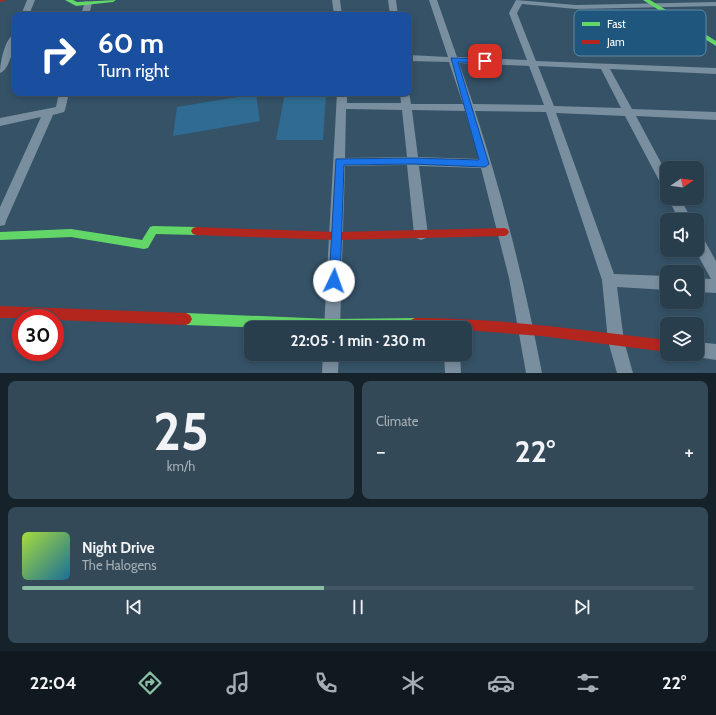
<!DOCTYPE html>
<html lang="en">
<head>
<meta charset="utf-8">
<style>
	:root { --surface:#283e4d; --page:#344957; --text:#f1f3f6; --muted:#a5aeb6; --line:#445765; --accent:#8abfa5 }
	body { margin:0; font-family:Cabin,sans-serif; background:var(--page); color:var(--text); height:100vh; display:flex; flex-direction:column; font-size:15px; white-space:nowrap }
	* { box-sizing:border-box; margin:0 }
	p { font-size:13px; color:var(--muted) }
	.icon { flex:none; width:22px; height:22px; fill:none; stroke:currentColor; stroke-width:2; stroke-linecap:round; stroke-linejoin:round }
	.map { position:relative; height:373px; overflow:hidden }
	.side { display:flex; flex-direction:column; gap:8px; padding:8px; background:#16222a; flex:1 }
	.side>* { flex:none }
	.banner { position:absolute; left:12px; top:12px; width:400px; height:84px; border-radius:8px; box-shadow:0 2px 6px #0003,0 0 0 1px var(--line); background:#1a4fa0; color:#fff; overflow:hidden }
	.needle { width:26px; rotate:77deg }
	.controls { position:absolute; left:660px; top:161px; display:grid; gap:8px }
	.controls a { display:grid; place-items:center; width:44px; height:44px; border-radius:8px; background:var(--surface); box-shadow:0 2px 6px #0003,0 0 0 1px var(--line); font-size:20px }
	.speed { position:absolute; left:12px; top:309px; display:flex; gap:8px; font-size:20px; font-weight:700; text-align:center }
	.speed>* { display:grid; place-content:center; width:52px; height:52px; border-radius:50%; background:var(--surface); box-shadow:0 2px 6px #0003,0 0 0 1px var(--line); line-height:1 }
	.speed .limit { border:6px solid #d22; background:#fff; color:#111 }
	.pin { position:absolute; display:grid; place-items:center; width:34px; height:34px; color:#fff; margin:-17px; border-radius:8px; box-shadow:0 2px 6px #0006 }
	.me { position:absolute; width:44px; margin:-22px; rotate:3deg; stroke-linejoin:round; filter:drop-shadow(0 0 3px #0008) }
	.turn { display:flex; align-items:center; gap:14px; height:84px; padding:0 20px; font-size:18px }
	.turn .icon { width:52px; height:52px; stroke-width:2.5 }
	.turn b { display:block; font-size:28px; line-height:34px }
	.big { font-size:30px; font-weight:700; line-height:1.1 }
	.side .tile { flex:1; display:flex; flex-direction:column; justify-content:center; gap:6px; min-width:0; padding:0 14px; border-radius:8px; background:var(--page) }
	.side .dial { align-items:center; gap:0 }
	.dial b { font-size:52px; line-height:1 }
	.song { display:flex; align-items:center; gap:12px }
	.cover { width:48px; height:48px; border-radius:6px; background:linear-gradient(135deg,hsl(80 70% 55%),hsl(200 70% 35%)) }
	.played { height:4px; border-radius:2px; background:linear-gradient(90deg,var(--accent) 45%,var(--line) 45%) }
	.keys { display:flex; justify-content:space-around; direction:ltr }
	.heat { display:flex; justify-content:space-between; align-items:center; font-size:22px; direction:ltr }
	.side .tiles { flex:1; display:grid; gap:8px; grid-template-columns:1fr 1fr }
	.tile:last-child { grid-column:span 2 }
	.trip { position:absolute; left:244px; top:321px; width:228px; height:40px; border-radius:8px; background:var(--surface); box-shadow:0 2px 6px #0003,0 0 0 1px var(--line); font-weight:700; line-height:40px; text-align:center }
	.dock { display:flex; height:64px; justify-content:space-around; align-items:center; background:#10191f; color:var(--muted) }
	.dock .icon { width:28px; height:28px }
	.dock .current { color:var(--accent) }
	.dock b { font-size:18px; color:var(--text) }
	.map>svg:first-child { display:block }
	.green { fill:#2f6b92 }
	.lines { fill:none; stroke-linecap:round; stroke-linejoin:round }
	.street { fill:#798e9e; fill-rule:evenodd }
	.fast { fill:#63d668; fill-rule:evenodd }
	.jam { fill:#b3261e; fill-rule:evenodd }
	.route { fill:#1a73e8; stroke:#114b97 }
	.key { fill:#1f567d; stroke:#6289a4; stroke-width:1 }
	.key-label { font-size:11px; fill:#fff }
</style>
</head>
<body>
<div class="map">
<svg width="716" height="373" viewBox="0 0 716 373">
	<rect width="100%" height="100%" fill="#355267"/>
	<!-- green -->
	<path class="green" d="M285,93H326L323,140H276Z
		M256,94L260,121L173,136L177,107Z"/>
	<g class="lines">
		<!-- street -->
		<path class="street" d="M27,0H35L29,15H21Z
			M332,0H340L342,15H334Z
			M388,0H396L398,15H390Z
			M429,0H437L457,57L527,60L509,13L516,0L576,5L716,2V6L576,9L522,4L517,13L536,61L716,68V74L610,69L632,109L716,112V120L636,116L667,174V190L663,188L625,116L556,113L614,274L667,276V290L617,287L624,341L633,373H617L608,341L602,280L546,112L475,111C503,197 525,284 542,373H526L509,278L481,168L419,166L428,234L426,238L421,240L416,238L414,234L407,165L345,166L340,328H324L337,93H347V103H401L400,93H409V92L411,104H463L449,62L409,61V55L448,57ZM459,63L529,66L544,105L473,104ZM538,66L601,69L621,108L554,106ZM346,109L402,110L407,157L345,158ZM412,110L465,111L479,159L418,157Z
			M85,1L92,3L89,15H81Z
			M15,34C15,44 10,70 0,73C0,63 5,37 15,34Z
			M59,93H69L65,110L64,112L53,115L6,221L5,225L0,226V207L41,117L0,126V118L56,107Z
			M668,198H680L692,220H679Z
			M697,234L702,236L716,261V293L697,292V278L711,279L695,250H697Z
			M697,342L716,344V360L691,356V354H697Z
			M323,354H339L338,373H322Z
			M444,354H460L461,373H445Z"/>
		<!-- fast -->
		<path class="fast" d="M65,0H73L77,2L116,0L113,2L76,6Z
			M643,0H650L716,41V46Z
			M153,226L196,227L199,228L201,231L199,234L196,235L156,234L148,248L144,249L71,237L0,240V232L71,229L142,240L150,227Z
			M186,313L332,319L415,318L419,320L421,324L419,328H267L186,325L182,323L180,319L182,315Z"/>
		<!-- jam -->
		<path class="jam" d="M0,0H7L0,2Z
			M196,227L336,232L504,228L507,229L509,232L507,235L504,236L336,240L196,235L193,234L191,231L193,228Z
			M0,306L186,313L190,315L192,319L190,323L186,325L55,320V318H0Z
			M415,318C500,318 583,330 667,340V352L541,336L465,330V328H411L409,324L411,320Z"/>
	</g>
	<!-- route -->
	<path class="route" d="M451,58L485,59L488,61L485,63L458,62L489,164L485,167L413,164L344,165L340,281L338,284L334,286L331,284L329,281L336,159L413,158L479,160Z"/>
	<!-- legend -->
	<rect x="574" y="10" width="132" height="46" rx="6" class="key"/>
	<rect x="582" y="22" width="18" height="4" fill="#63d668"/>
	<rect x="582" y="40" width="18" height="4" fill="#b3261e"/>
	<g class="key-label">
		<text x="607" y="28">Fast</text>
		<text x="607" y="46">Jam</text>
	</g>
</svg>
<div class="controls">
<a><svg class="needle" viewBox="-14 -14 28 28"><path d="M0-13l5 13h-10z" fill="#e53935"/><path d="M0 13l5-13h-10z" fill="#a5aeb6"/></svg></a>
<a><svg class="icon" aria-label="sound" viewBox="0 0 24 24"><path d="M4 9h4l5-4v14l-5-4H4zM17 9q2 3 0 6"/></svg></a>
<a><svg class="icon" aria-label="search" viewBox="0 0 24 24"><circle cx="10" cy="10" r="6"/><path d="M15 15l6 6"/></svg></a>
<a><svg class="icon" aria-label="layers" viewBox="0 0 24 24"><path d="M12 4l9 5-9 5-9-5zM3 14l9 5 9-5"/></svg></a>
</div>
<div class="speed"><div class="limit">30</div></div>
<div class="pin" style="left:485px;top:61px;background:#d93025"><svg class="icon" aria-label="arrive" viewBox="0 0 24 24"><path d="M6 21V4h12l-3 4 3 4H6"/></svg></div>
<svg class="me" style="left:334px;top:281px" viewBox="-20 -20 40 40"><circle r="19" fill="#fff"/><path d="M0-13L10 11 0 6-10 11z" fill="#1a73e8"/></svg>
<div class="trip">22:05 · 1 min · 230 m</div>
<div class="banner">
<div class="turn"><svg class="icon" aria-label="right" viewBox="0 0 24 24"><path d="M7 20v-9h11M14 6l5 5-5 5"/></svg><div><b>60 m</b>Turn right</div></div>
</div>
</div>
<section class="side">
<div class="tiles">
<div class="tile dial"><b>25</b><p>km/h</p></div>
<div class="tile"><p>Climate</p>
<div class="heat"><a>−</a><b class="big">22°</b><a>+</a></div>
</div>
<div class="tile">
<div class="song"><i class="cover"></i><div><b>Night Drive</b><p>The Halogens</p></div></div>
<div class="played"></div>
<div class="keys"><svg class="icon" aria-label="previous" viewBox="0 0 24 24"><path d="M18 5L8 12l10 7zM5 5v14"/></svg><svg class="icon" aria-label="pause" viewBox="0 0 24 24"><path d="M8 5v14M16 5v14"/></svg><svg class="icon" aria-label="next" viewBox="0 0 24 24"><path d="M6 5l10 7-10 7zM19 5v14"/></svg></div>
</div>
</div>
</section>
<nav class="dock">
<b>22:04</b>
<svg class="icon current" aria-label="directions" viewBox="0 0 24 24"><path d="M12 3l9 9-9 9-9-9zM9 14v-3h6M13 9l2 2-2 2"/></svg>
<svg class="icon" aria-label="music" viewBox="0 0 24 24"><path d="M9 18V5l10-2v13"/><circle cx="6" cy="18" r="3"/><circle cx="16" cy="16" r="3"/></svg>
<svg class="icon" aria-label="phone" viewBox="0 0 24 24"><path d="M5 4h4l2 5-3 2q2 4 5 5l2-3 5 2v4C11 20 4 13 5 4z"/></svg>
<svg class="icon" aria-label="climate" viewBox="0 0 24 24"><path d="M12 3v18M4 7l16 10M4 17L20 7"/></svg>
<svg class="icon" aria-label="car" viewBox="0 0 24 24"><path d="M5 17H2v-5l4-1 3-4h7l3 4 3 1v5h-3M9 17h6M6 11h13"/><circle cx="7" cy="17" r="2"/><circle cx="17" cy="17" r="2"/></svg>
<svg class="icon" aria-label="filters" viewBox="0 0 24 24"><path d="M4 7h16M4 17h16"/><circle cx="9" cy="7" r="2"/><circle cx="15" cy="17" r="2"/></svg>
<b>22°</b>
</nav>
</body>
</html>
